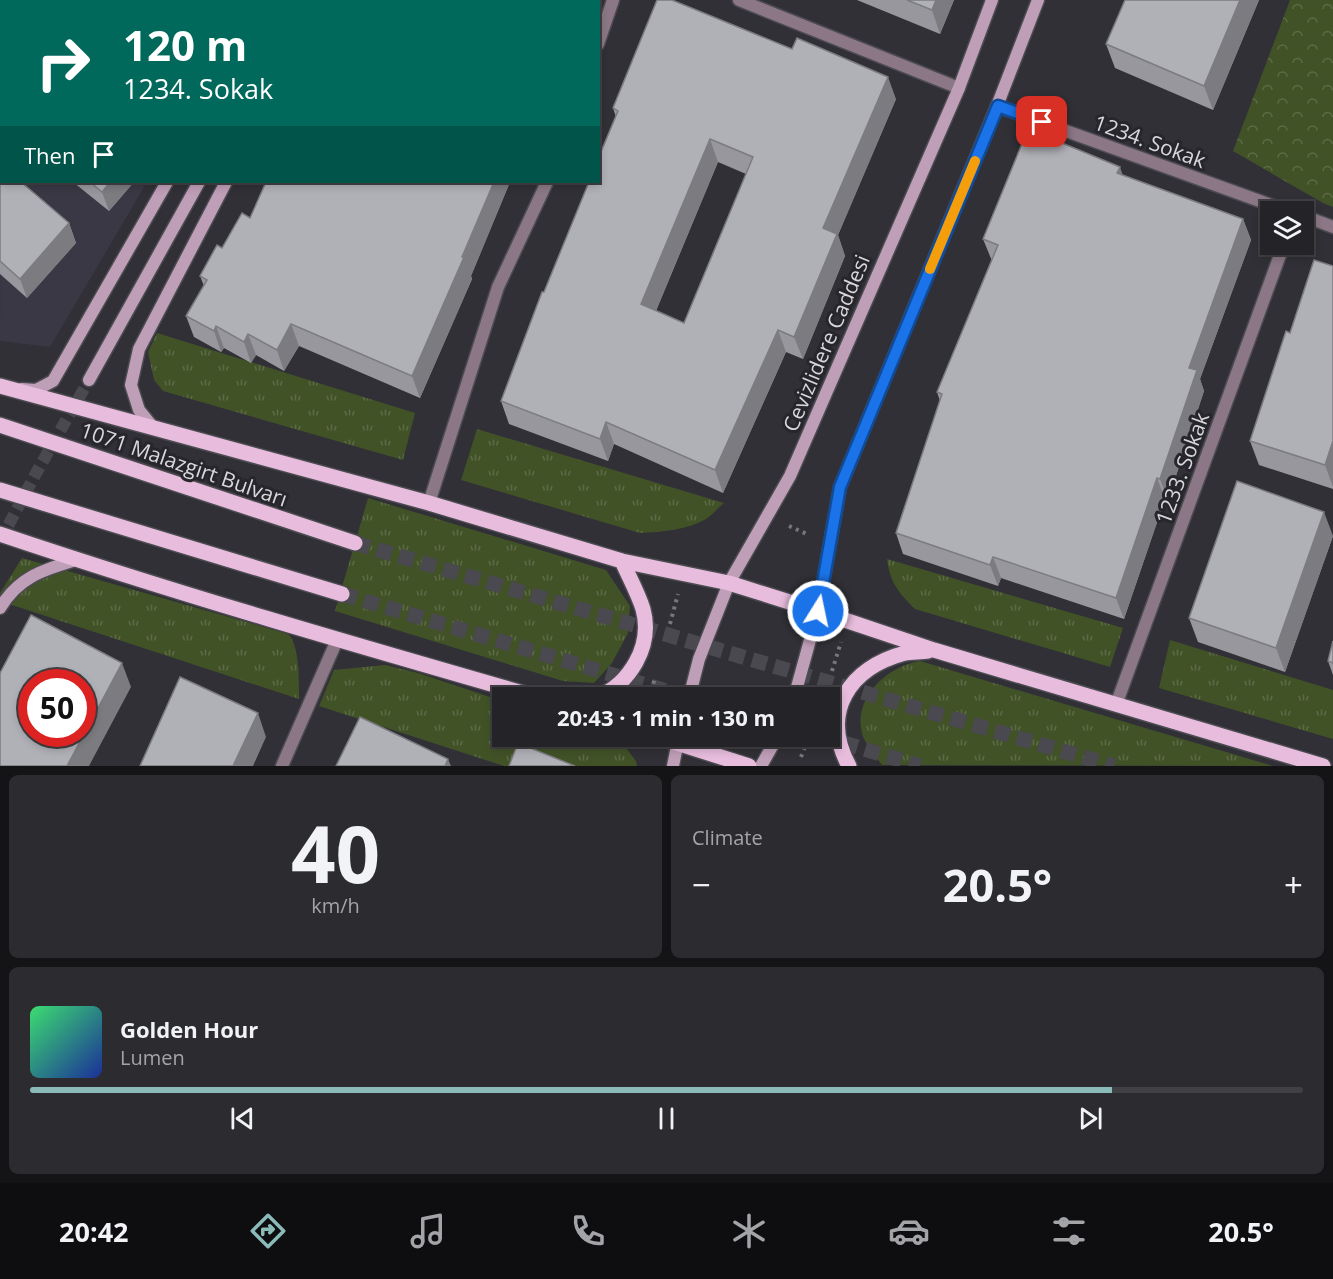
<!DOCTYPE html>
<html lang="en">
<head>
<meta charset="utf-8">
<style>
	:root { --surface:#242428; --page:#2c2c30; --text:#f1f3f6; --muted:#a3a4a8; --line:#414145; --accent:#8bbbb9 }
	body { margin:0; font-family:"Open Sans",sans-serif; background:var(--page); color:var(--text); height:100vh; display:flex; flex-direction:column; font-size:22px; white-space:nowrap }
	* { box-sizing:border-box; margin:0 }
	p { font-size:20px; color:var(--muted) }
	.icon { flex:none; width:33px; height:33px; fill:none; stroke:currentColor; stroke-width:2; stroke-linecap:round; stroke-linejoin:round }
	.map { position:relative; height:766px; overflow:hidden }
	.sheet { display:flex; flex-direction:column; gap:9px; padding:9px; background:#141416; flex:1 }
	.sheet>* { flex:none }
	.banner { position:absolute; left:0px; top:0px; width:600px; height:183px; box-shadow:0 3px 9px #0003,0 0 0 2px var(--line); background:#00695c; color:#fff; overflow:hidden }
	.controls { position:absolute; left:1260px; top:201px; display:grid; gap:12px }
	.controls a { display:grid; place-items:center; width:54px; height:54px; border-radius:0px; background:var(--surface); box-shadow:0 3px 9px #0003,0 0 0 2px var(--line); font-size:30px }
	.speed { position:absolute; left:18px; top:669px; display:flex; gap:12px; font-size:30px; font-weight:700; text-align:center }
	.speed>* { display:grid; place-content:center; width:78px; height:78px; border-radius:50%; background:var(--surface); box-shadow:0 3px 9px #0003,0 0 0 2px var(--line); line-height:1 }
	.speed .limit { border:9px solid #d22; background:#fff; color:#111 }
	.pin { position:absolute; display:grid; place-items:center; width:51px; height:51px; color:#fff; margin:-26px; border-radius:12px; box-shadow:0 3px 9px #0006 }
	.me { position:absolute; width:66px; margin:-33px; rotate:10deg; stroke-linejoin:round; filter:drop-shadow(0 0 4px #0008) }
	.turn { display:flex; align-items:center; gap:21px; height:126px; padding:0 24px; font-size:27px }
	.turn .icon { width:78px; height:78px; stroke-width:2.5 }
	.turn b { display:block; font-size:42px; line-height:51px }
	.then { display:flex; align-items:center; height:57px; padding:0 24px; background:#0003; gap:12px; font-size:22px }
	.big { font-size:45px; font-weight:700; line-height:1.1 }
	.sheet .widget { flex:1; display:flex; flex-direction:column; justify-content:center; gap:9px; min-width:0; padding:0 21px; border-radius:9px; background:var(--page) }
	.sheet .dial { align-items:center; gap:0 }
	.dial b { font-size:78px; line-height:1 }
	.song { display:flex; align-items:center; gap:18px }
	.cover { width:72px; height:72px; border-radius:9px; background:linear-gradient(135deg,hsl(140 70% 55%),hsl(230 70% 35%)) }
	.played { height:6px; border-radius:3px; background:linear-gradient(90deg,var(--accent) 85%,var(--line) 85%) }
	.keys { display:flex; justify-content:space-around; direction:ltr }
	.heat { display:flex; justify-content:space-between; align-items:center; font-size:33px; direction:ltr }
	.sheet .tiles { flex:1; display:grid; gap:9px; grid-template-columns:1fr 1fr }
	.widget:last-child { grid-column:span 2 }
	.trip { position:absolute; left:492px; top:687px; width:348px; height:60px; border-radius:0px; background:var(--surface); box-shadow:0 3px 9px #0003,0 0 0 2px var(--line); font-weight:700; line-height:60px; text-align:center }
	.menu { display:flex; height:96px; justify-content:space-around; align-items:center; background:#0e0e10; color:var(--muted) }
	.menu .icon { width:42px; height:42px }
	.menu .on { color:var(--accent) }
	.menu b { font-size:27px; color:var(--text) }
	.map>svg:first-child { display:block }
	.built { fill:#393844 }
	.grass { fill:url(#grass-tufts) }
	.park { fill:url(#park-crowns) }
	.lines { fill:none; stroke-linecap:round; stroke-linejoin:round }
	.secondary-tunnel { stroke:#49494f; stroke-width:12; stroke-dasharray:12 6; stroke-linecap:butt }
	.primary-tunnel { stroke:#49494f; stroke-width:15; stroke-dasharray:15 8; stroke-linecap:butt }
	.street-casing { stroke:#4b4b51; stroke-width:15 }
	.secondary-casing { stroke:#4b4b51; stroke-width:15 }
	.primary-casing { stroke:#4b4b51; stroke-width:18 }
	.path { stroke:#77777c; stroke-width:4; stroke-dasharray:3 4.5; stroke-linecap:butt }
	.street { stroke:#8b7786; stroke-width:12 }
	.secondary { stroke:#bf9eb7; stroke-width:12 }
	.primary { stroke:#e7bcdc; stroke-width:15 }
	.wall { fill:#97979d; fill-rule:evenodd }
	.shaded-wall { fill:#7b7b80 }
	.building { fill:#b0b0b7; stroke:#7b7b80; stroke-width:1.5; fill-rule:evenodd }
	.route-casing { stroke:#114b97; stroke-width:15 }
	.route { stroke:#1a73e8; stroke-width:10 }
	.slow { stroke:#f59e0b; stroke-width:10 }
	.labels { text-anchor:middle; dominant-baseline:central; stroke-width:6; stroke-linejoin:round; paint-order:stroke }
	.street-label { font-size:21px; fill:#d8d8dc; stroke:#26262c }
</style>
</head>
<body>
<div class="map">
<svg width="1333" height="766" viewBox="0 0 1333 766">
	<defs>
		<pattern id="grass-tufts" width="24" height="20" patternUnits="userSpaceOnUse" patternTransform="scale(1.5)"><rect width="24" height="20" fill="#415227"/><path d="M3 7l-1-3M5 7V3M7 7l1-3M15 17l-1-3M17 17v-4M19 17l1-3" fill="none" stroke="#5c6a46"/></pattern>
		<pattern id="park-crowns" width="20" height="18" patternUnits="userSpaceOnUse" patternTransform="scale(1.5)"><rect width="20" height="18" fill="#415227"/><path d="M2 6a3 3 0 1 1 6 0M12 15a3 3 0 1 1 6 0" fill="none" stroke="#5c6a46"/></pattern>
	</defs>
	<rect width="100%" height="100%" fill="#303036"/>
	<!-- built -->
	<path class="built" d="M27,0H239L24,1Z
		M1,11L2,182H147L50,347L0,341Z"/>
	<!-- grass -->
	<path class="grass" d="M157,333L415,413L403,460L163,391L154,380L148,352Z
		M477,429L724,503C718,508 712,515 706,519C687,530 661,532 640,533L461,480Z
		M368,498L606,570L630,606L628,633L612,663L594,683L563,681L335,611Z
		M22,558L288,634C300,645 299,683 299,699L0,601V593Z
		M887,559L1123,628L1110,667L915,609C899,593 890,583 887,559Z
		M1170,640L1333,690V739L1159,688Z
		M920,661L1273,766L882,765C876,756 864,743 862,733C853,698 887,666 920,661Z
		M385,665L418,673L502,701V736L612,737L619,739L636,761L637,766H504L319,706L334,670Z"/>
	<!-- park -->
	<path class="park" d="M1290,0H1333V207L1323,203L1233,151Z"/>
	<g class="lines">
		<!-- secondary-tunnel -->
		<path class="secondary-tunnel" d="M0,541L35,475L89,380"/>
		<!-- primary-tunnel -->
		<path class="primary-tunnel" d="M355,543L1114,766
			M342,594L690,698
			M821,736L920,766"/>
		<!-- street casing -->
		<g class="street-casing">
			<path id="street" d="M739,0L959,88
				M598,44L613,0
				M997,106L1290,212
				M1304,216L1333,227
				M429,503L498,287L547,182
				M1116,705L1284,244
				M282,766L337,640"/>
		</g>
		<!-- secondary casing -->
		<g class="secondary-casing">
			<path id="secondary" d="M273,2L274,0
				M285,2V0
				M89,380L199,182
				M22,389L36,390L53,381L167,182
				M152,426L139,410L131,385L139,349L226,182
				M0,608C19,577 43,570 76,560
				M689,698L699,659L729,583L790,476L959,88L992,0
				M794,698L818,611L840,487L997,106L1038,0
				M673,766L679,736
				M761,766L778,736"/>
		</g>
		<!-- primary casing -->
		<g class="primary-casing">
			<path id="primary" d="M0,386L429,503L622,561L729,583L818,611L934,650L1323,766
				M0,425L355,543
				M0,490L342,594
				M0,534C178,594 359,646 540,698
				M596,698C630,684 653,646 643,609C638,593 629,577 622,561
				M655,736L749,766
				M849,766C820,712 849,668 905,653C912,652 921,652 928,651"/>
		</g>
		<!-- path -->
		<path class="path" d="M789,526L807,534
			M670,624L678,594
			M832,671L841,642
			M649,698L655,678
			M801,757L809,736"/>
		<!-- street -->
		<use href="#street" class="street"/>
		<!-- secondary -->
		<use href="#secondary" class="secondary"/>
		<!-- primary -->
		<use href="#primary" class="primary"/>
	</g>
	<!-- wall -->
	<path class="wall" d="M857,0H954L940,34Z
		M1259,0L1213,110L1115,68L1106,44Z
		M896,99L838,235L845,256L803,359L786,352L723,493L614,444L608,461L509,424L501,401L544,292L616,117L613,108ZM718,162L746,174L684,323L656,311Z
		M0,163L69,223L76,243L27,298L0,274Z
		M1123,176L1243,219L1251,240L1200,379L1204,391L1168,500L1165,499L1124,619L1001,578L998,586L903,554L896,533L940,401L937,392L992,261L983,239Z
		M73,182H134L109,211Z
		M266,182H510L471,276L472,279L420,398L299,346L284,371L256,355L251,363L224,348L221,352L194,337L186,316L204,286L200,276L222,248L250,218Z
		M1333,266V489L1259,465L1250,441L1290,333Z
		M1333,536L1285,672L1198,642L1189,618Z
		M1333,641V675L1328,661Z"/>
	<!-- shaded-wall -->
	<path class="shaded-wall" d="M434,0H447V2H434Z
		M577,0H591V2H576Z
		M936,0H954L940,34L932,10Z
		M1240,0H1259L1213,110L1204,86Z
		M888,77L896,99L838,235L845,256L803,359L794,337L823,228Z
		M710,139L718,162L649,327L641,304Z
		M1120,167L1127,188L1117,173Z
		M110,182H134L109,211L102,192Z
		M494,182H510L471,276L472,279L420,398L412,376Z
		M1243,219L1251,240L1200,379L1204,391L1168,500L1160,479L1189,368Z
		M69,223L76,243L27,298L20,279Z
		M291,324L299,346L284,371L277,350Z
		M216,326L224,348L221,352L214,331Z
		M778,330L786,352L723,493L715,470Z
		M248,334L256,355L251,363L244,342Z
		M606,422L614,444L608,461L600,439Z
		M1333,441V487L1325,465Z
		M1157,478L1165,499L1124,619L1116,598Z
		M1324,512L1333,536L1285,672L1276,648Z
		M993,557L1001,578L998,586L990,565Z
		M122,663L131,687L89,766H67Z
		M258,713L266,737L253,766H233Z
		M448,759L451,766H445Z"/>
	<!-- building -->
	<path class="building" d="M347,0H434V2H347Z
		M492,0H577L576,2H491Z
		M657,0H672L792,49L797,38L888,77L823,228L837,234L794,337L778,330L715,470L606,422L600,439L501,401L542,292H544L589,182H598V159L618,111L613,108ZM710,139L753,157L684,323L641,304Z
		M907,0H936L932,10Z
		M1125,0H1240L1204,86L1106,44Z
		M1028,129L1120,167L1117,173L1243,219L1189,368L1197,370L1160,479L1157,478L1116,598L993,557L990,565L896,533L942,394L937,392L998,245L983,239Z
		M0,163L2,164V182H21L69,223L20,279L0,261Z
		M90,182H110L102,192Z
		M266,182H494L462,257H464L412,376L291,324L277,350L248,334L244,342L216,326L214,331L186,316L207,280L200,276L217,245L222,248L242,213L250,218Z
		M1314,260L1333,266V441L1325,465L1250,441L1286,331L1290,333Z
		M1237,481L1324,512L1276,648L1189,618Z
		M31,615L122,663L67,766H0V673ZM32,682H82V734H32Z
		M1333,641V663L1328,661Z
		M180,677L258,713L233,766H140Z
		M360,717L448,759L445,766H336Z
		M518,743L575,766H509Z"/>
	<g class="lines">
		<!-- route casing -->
		<g class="route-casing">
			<path id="route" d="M818,611L840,487L998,106L1042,122"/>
		</g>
		<!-- route -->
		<use href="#route" class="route"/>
		<!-- slow -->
		<path class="slow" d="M930,269L975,161"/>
	</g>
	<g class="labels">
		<!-- street labels -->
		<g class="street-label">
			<text transform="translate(1150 141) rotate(20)">1234. Sokak</text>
			<text transform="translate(826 343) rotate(-67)">Cevizlidere Caddesi</text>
			<text transform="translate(184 464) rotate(19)">1071 Malazgirt Bulvarı</text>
			<text transform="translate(1182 468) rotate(-70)">1233. Sokak</text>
		</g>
	</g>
</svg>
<div class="controls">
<a><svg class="icon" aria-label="layers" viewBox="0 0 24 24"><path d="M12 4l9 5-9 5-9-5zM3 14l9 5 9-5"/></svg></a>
</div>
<div class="speed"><div class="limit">50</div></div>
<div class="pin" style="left:1042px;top:122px;background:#d93025"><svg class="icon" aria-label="arrive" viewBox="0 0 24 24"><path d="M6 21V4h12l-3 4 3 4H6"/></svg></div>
<svg class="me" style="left:818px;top:611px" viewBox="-20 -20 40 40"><circle r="17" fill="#1a73e8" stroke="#fff" stroke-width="3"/><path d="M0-11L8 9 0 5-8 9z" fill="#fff"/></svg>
<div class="trip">20:43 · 1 min · 130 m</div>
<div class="banner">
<div class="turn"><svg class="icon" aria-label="right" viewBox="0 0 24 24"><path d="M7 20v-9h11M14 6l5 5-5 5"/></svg><div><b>120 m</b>1234. Sokak</div></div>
<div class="then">Then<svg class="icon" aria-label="arrive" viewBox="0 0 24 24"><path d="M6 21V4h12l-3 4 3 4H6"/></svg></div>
</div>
</div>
<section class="sheet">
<div class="tiles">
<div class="widget dial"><b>40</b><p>km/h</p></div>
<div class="widget"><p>Climate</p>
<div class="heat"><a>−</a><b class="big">20.5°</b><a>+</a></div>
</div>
<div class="widget">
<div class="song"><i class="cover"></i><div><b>Golden Hour</b><p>Lumen</p></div></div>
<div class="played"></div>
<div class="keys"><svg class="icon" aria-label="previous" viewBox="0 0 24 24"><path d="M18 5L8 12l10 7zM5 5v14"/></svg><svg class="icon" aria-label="pause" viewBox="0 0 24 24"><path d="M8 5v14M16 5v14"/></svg><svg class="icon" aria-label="next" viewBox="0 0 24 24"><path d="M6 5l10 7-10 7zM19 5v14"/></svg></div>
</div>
</div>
</section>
<nav class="menu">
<b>20:42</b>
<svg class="icon on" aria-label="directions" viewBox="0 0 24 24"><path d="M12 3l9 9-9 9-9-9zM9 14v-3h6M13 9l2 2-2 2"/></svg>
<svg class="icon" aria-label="music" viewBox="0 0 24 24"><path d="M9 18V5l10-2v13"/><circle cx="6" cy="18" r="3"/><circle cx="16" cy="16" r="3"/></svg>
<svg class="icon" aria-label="phone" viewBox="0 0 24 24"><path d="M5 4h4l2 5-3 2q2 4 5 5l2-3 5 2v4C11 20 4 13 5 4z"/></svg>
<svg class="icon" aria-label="climate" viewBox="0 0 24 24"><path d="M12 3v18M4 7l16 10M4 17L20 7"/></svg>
<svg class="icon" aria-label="car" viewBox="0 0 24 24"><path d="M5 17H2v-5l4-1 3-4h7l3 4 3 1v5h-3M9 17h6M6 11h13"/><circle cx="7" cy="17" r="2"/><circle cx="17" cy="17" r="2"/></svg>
<svg class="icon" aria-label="filters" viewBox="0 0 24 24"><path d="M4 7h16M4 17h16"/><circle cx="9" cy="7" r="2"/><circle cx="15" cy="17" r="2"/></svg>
<b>20.5°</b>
</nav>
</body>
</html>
